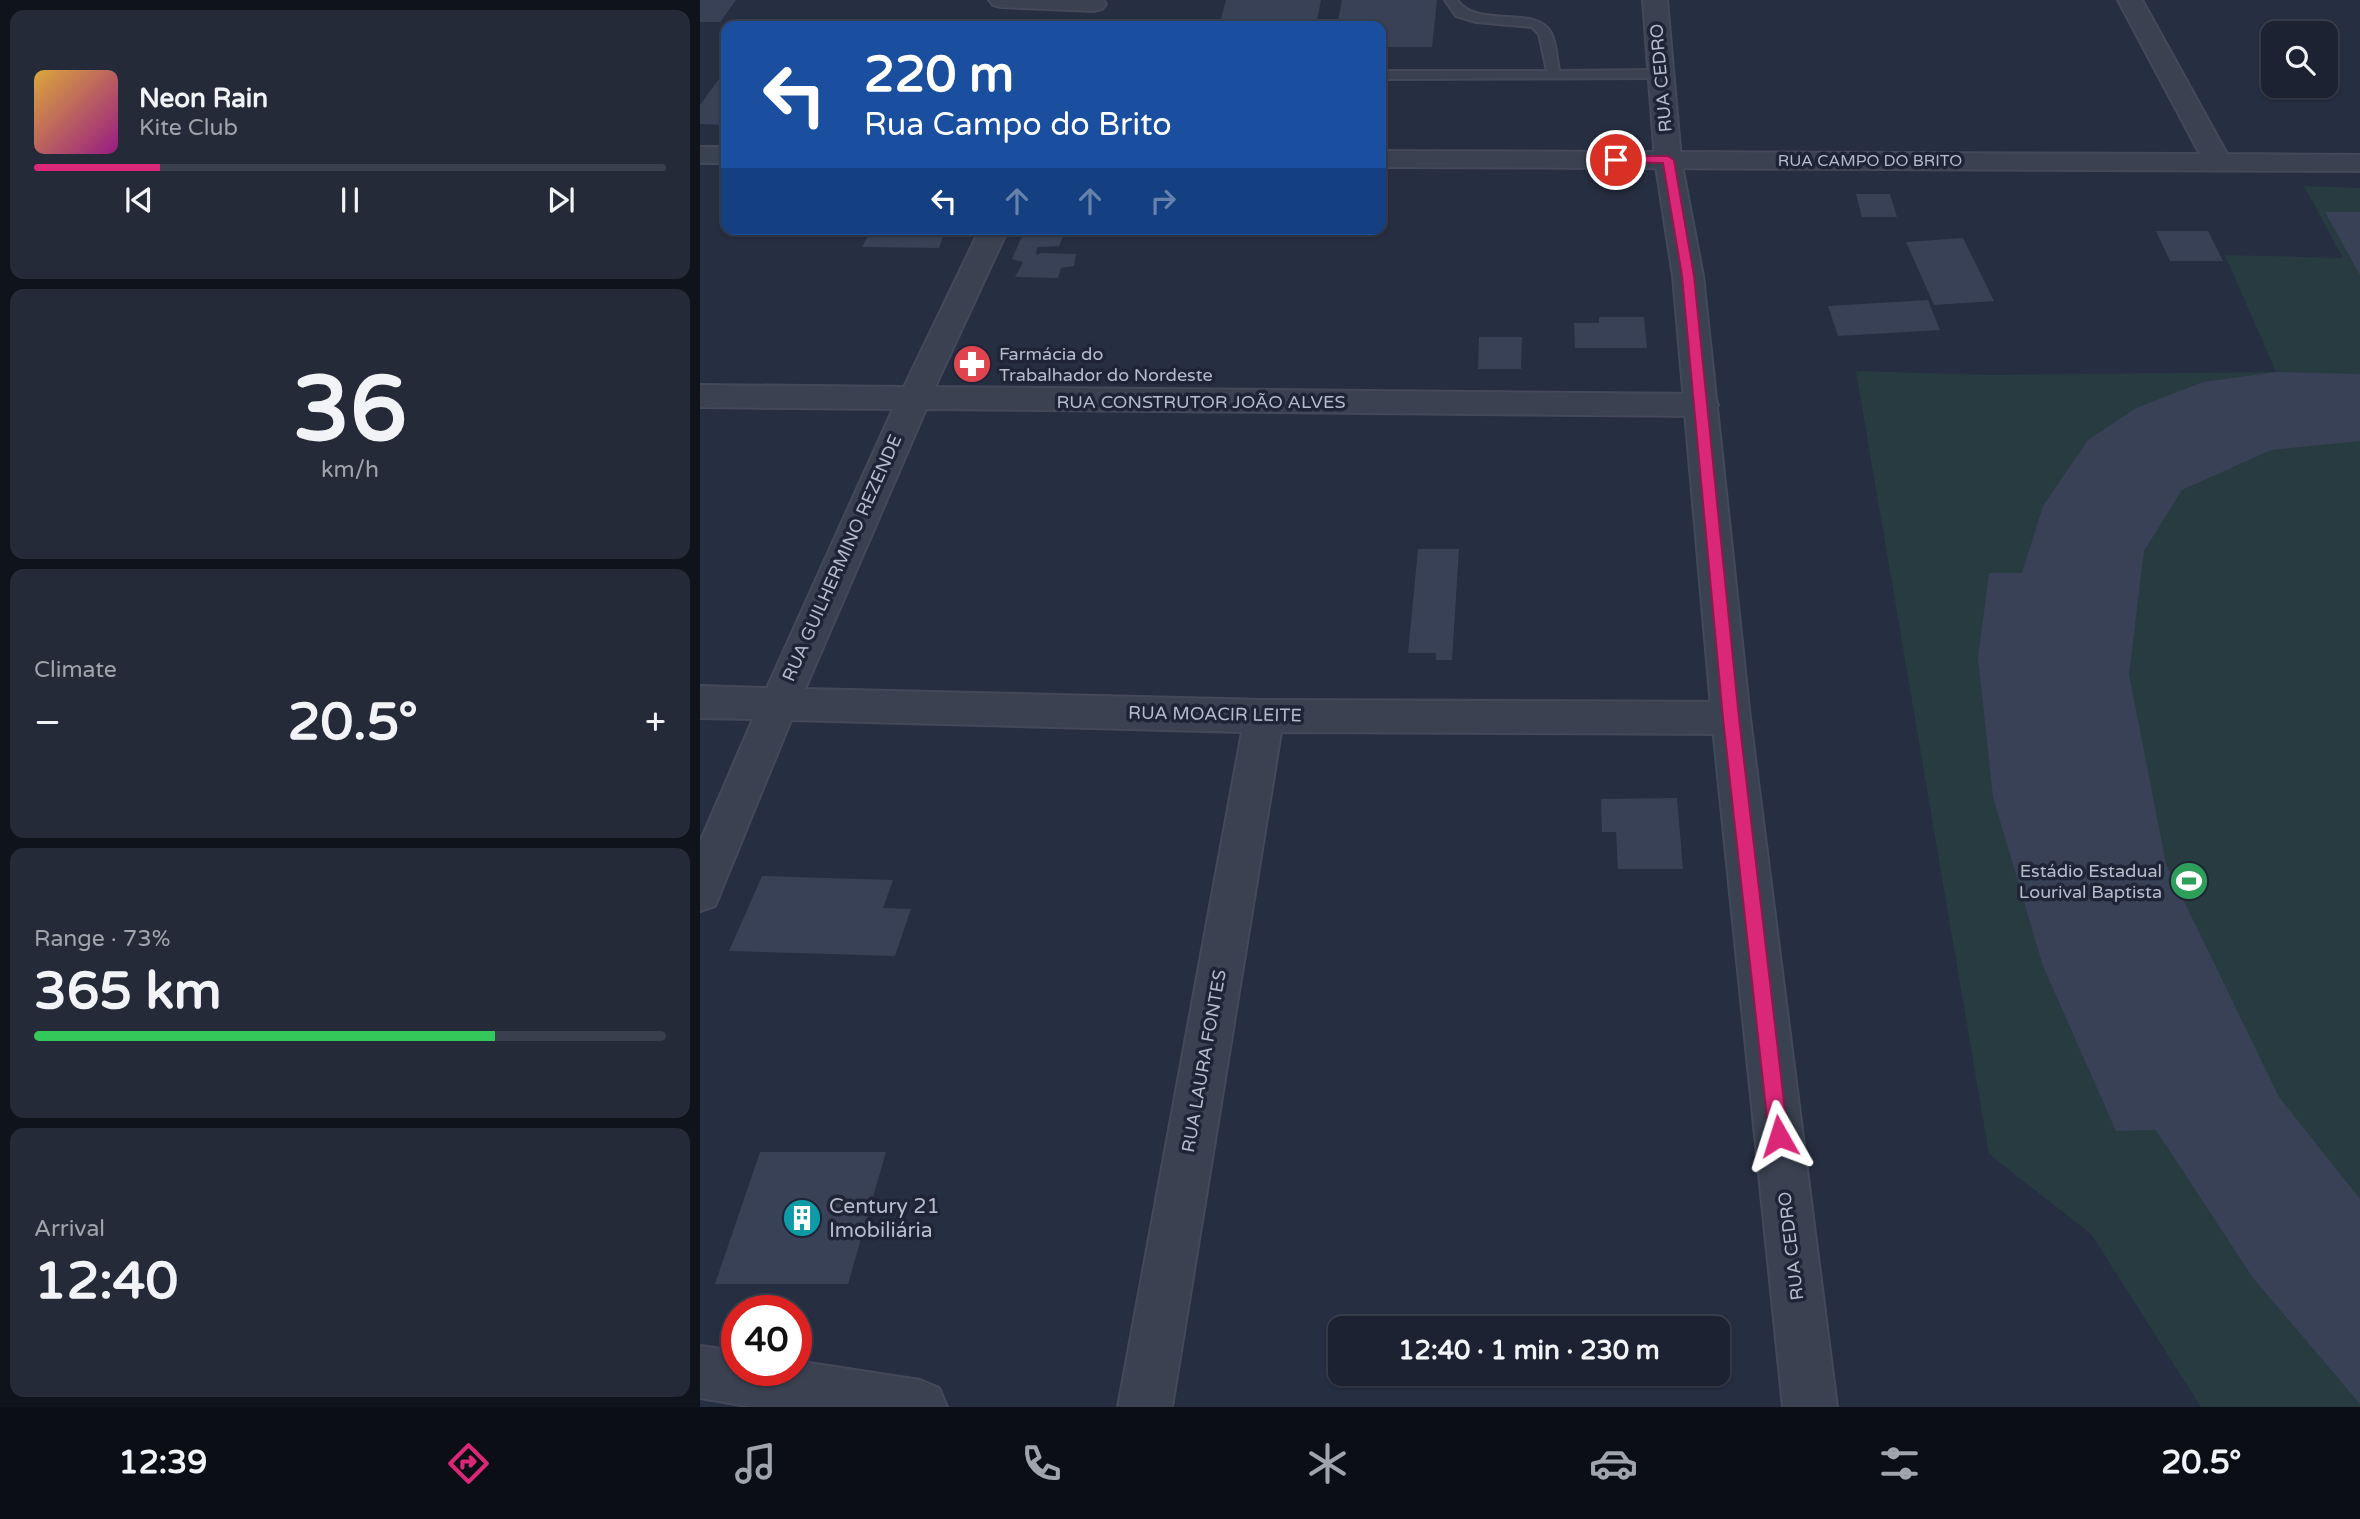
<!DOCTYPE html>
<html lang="en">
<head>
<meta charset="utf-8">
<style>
	:root { --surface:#1c2231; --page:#252a39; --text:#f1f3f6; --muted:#a0a4ab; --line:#3a3f4d; --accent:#db2777 }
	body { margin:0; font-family:"Varela Round",sans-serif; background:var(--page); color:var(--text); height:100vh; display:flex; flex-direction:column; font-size:26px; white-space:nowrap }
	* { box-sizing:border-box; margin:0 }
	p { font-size:23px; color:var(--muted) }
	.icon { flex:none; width:38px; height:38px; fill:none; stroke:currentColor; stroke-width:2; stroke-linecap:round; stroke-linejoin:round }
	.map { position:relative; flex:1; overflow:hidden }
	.drawer { display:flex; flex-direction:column; gap:10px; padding:10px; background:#0f131b; width:700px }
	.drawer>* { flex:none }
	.guide { position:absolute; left:21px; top:21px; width:665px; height:214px; border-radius:14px; box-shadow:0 2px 5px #0004,0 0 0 2px var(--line); background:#1a4fa0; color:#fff; overflow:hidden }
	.buttons { position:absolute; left:1561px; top:21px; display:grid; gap:14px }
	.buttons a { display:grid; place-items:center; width:77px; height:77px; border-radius:14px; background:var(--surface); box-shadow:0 2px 5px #0004,0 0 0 2px var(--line); font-size:35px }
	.speed { position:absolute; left:21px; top:1295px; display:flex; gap:14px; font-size:35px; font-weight:700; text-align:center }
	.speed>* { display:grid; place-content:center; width:91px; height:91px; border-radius:50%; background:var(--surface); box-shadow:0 2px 5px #0004,0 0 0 2px var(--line); line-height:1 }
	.speed .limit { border:10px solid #d22; background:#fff; color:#111 }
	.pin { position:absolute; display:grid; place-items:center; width:60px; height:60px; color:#fff; margin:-30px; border:4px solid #fff; border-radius:50%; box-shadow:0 2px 7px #0007 }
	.me { position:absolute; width:77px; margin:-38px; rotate:354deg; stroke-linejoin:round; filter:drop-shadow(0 0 5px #0008) }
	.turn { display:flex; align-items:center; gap:24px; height:147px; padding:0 28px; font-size:32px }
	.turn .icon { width:91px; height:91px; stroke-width:2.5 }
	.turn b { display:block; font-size:49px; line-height:60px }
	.lanes { display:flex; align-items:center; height:66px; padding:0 28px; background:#0003; justify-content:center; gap:35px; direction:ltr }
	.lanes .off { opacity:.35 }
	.big { font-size:52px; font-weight:800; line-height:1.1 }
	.drawer .card { flex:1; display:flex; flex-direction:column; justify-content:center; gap:10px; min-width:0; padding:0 24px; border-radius:14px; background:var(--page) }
	.drawer .dial { align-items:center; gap:0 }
	.dial b { font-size:91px; line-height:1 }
	.song { display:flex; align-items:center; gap:21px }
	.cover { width:84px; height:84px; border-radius:10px; background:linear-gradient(135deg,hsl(40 70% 55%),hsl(310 70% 35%)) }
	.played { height:7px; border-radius:4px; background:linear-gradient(90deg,var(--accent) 20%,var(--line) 20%) }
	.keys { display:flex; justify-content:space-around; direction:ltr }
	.heat { display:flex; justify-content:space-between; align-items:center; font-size:38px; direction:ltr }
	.charge { height:10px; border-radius:5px; background:linear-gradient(90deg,#34c759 73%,var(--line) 0) }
	.trip { position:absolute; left:628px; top:1316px; width:402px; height:70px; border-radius:14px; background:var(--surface); box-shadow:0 2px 5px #0004,0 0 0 2px var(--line); font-weight:800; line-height:70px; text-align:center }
	.dock { display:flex; height:112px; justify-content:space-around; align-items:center; background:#0b0e14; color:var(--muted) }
	.dock .icon { width:49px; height:49px }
	.dock .on { color:var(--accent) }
	.dock b { font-size:32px; color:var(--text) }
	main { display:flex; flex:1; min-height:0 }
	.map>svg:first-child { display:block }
	.green { fill:#283b41 }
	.building { fill:#384156 }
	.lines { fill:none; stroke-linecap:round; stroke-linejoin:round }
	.service-casing { stroke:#44495a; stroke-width:4 }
	.minor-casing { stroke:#44495a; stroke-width:4 }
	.tertiary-casing { stroke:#44495a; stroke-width:4 }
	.service { fill:#3a4150; fill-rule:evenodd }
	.minor { fill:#3a4150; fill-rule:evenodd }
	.tertiary { fill:#3a4150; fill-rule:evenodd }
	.route { fill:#db2777; stroke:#8e194d; stroke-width:2 }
	.labels { text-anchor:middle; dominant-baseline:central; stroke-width:7; stroke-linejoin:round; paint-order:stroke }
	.far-street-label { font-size:16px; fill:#b7bccb; stroke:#1f2536 }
	.street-label { font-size:18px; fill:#b7bccb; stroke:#1f2536 }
	.poi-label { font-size:18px; fill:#b7bccb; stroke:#1f2536; text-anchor:start }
	.near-poi-label { font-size:21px; fill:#b7bccb; stroke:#1f2536; text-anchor:start }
</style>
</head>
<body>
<main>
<section class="drawer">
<div class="card">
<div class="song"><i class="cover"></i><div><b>Neon Rain</b><p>Kite Club</p></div></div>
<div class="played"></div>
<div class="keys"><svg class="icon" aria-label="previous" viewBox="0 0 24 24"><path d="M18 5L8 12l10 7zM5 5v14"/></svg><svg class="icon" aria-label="pause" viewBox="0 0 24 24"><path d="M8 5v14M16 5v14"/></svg><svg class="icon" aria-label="next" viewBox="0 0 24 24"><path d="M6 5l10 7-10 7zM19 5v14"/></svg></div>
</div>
<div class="card dial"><b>36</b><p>km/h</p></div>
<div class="card"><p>Climate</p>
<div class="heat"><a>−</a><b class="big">20.5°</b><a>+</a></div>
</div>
<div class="card"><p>Range · 73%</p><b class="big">365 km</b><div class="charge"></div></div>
<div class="card"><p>Arrival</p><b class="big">12:40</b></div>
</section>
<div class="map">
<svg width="1660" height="1407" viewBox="0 0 1660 1407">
	<rect width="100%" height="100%" fill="#262e41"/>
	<!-- green -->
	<path class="green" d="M1604,186L1660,188V1407H1501L1392,1235L1289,1154L1156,371L1291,375L1576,372L1525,255L1643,258Z"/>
	<!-- building -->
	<path class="building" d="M0,0H36L20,22H0Z
		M526,0H621L616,26H519Z
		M642,0H737L732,47H681V26H637Z
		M26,69V125L0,124V105Z
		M1156,194H1190L1197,217H1162Z
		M1625,212H1660V275Z
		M172,229H246L239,248L162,247Z
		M325,229H366L359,246L337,247L336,255L341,253L376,254L374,266L361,268L358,278L315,277L323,262L312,259Z
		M1456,231H1508L1523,261H1470Z
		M1263,238L1294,301L1234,305L1206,242Z
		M1228,300L1240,330L1138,336L1128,306Z
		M899,317H944L947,348H875L874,323H899Z
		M779,337H822L821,369H778Z
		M269,352H286L275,377L258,376Z
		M1577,372L1660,374V441L1571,450L1482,490L1444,551L1429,674L1466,864L1579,1097L1660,1199V1404L1553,1278L1456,1130L1416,1131L1343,966L1293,797L1278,658L1289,573H1322L1343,506L1388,440L1436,408L1503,382Z
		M718,549H759L752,660H736V653H708Z
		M977,798L983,869H918L916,832H902L901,799Z
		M62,876L193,880L183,908L211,909L195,956L29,951Z
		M60,1152H186L148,1284H15Z"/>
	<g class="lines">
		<!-- service casing -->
		<g class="service-casing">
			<path id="service" d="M745,0H757C778,30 836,4 851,33C856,43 857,59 859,71L960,70L966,74L960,78L681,79V71H847L839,34L832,27L776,22L756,16Z"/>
		</g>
		<!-- minor casing -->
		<g class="minor-casing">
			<path id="minor" d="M289,0H403L406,4L402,9L394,11L301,7L293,5Z
				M1418,0H1442L1527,154L1660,155V171L681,167V151L1500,154Z
				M0,147H26V163H0Z
				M280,229H308L235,387L1002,394L1013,397L1018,405L1013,413L1002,416L226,409L105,689L564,700L1031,702L1045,707L1050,718L1045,729L1031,734L581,732L472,1407H418L542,732L91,720L15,906L0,911V842L53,719L0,718V686L67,688L193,409L0,407V385L204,387Z"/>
		</g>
		<!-- tertiary casing -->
		<g class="tertiary-casing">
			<path id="tertiary" d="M943,0H967L981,160L1003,276L1050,718L1137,1407H1083L1012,718L973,276L955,160Z
				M0,1346L37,1351V1370H96V1361L220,1380L239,1388L247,1407H53L0,1398Z"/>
		</g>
		<!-- service -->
		<use href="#service" class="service"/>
		<!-- minor -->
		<use href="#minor" class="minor"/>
		<!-- tertiary -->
		<use href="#tertiary" class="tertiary"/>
	</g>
	<!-- route -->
	<path class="route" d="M916,156H968L974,160L994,276L1039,718L1088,1136L1086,1143L1079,1146L1072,1143L1069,1136L1023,718L982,276L963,163L912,162V157Z"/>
	<!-- icons -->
	<defs>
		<g id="pharmacy-disc" transform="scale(2.0125)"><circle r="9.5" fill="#e0444e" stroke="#1f2536"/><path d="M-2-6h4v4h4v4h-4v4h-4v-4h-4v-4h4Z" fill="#fff"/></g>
		<g id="stadium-disc" transform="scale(2.0125)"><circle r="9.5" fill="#2e9e5b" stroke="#1f2536"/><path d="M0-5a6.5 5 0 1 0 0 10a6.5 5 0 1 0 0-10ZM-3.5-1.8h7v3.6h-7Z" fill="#fff"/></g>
		<g id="building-disc" transform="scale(2.0125)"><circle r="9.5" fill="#0f9aa8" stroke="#1f2536"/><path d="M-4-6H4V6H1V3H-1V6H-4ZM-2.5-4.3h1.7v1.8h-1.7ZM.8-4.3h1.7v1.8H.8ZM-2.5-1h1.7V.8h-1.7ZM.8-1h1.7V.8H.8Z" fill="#fff"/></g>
	</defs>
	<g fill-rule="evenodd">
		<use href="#pharmacy-disc" x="272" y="364"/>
		<use href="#stadium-disc" x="1489" y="881"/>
		<use href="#building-disc" x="102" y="1218"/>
	</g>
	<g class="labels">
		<!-- far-street labels -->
		<g class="far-street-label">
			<text x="1170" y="161">RUA CAMPO DO BRITO</text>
		</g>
		<!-- street labels -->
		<g class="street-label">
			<text transform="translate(961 78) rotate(-95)">RUA CEDRO</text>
			<text x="501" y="402">RUA CONSTRUTOR JOÃO ALVES</text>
			<text transform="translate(142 558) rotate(-66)">RUA GUILHERMINO REZENDE</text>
			<text transform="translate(515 714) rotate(1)">RUA MOACIR LEITE</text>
			<text transform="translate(504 1061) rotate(-80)">RUA LAURA FONTES</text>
			<text transform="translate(1091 1246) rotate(-97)">RUA CEDRO</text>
		</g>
		<!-- poi labels -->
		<g class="poi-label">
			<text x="299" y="354">Farmácia do<tspan x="299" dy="21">Trabalhador do Nordeste</tspan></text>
			<text x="1462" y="871" text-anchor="end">Estádio Estadual<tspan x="1462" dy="21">Lourival Baptista</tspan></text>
		</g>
		<!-- near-poi labels -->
		<g class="near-poi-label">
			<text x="129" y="1206">Century 21<tspan x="129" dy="24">Imobiliária</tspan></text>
		</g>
	</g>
</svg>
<div class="buttons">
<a><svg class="icon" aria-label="search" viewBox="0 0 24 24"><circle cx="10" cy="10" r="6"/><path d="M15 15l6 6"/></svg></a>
</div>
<div class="speed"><div class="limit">40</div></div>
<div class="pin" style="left:916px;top:160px;background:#d93025"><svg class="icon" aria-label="arrive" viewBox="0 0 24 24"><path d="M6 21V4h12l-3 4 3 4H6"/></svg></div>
<svg class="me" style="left:1079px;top:1136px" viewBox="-20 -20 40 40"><path d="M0-17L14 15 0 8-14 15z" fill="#db2777" stroke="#fff" stroke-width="4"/></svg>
<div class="trip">12:40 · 1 min · 230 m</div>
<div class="guide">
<div class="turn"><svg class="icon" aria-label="left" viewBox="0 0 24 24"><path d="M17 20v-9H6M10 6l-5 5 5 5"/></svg><div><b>220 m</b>Rua Campo do Brito</div></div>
<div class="lanes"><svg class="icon" aria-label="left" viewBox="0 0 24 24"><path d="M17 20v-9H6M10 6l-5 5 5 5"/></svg><svg class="icon off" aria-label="ahead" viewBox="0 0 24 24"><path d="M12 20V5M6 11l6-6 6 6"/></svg><svg class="icon off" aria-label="ahead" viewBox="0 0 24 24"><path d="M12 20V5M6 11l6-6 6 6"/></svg><svg class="icon off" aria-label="right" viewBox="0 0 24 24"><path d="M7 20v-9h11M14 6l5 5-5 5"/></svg></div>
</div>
</div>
</main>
<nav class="dock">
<b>12:39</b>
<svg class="icon on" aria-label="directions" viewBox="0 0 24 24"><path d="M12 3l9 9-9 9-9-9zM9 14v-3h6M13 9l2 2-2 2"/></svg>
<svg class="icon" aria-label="music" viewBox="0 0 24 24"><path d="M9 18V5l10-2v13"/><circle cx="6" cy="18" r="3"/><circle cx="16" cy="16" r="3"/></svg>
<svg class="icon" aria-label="phone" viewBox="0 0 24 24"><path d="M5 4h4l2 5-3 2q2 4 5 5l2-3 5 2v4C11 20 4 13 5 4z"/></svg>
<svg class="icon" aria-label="climate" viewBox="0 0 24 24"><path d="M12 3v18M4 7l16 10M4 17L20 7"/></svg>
<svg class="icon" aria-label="car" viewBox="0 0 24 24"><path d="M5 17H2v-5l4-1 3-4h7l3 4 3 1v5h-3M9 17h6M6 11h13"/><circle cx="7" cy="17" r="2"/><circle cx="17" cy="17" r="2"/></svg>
<svg class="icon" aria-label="filters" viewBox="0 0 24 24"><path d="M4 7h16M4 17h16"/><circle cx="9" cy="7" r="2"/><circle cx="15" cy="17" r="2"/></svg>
<b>20.5°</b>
</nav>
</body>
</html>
